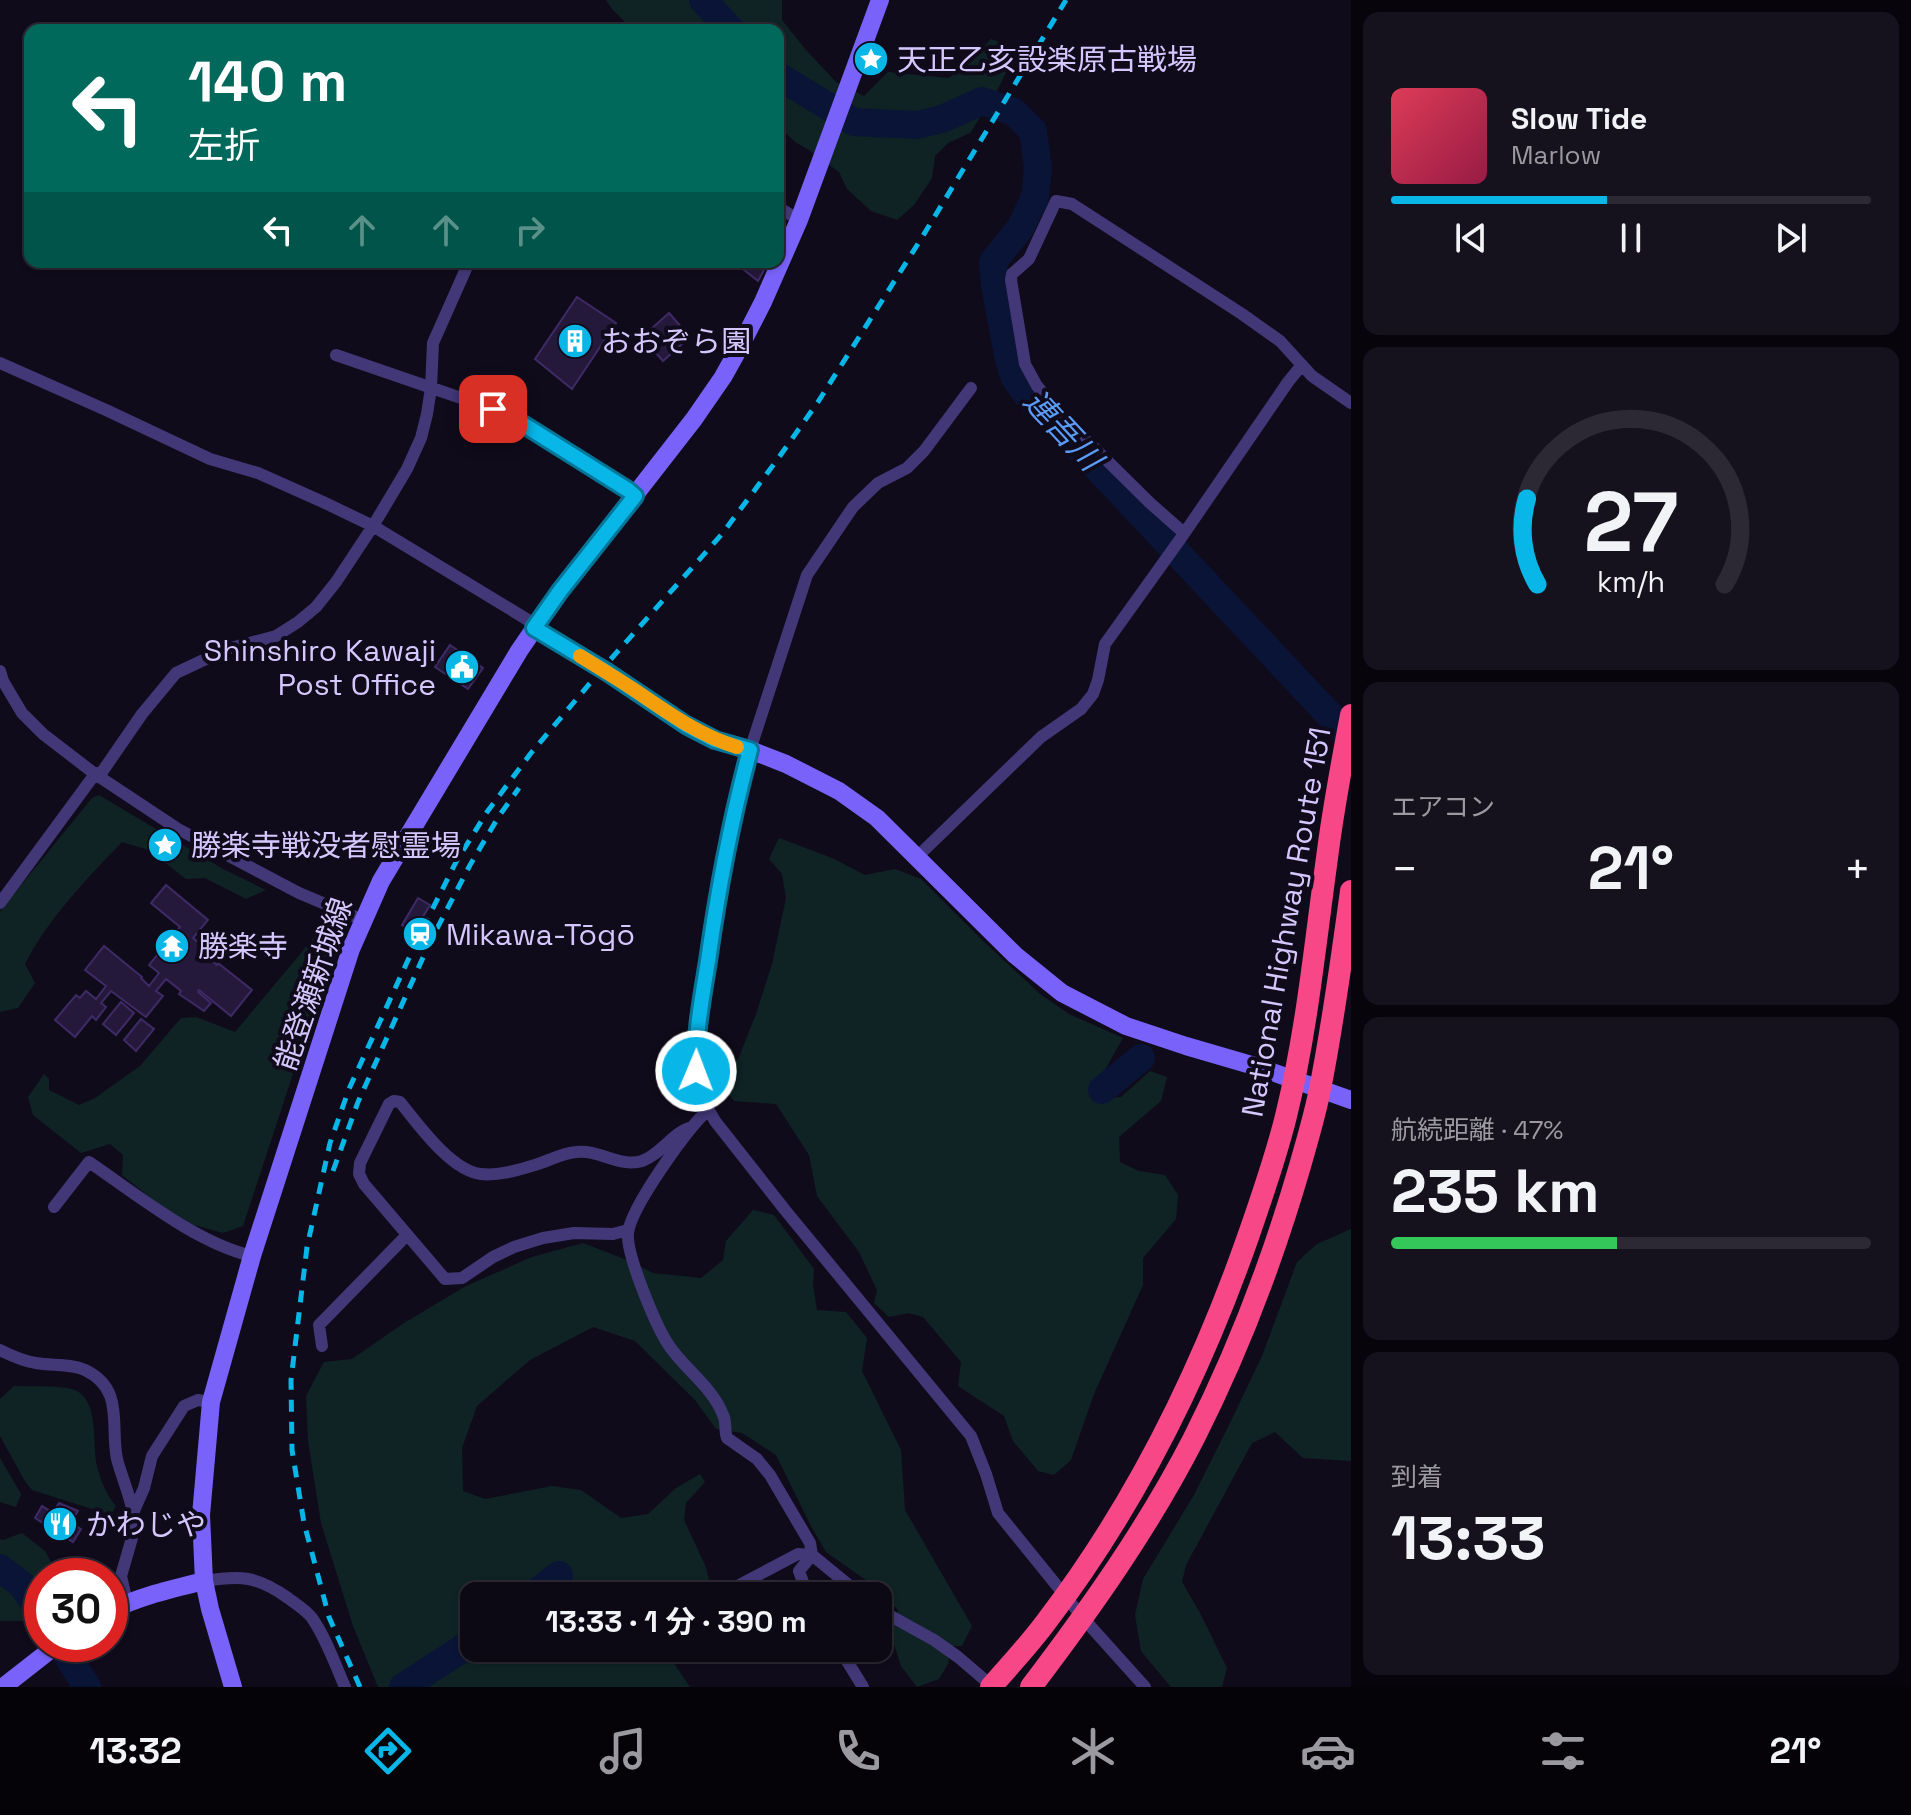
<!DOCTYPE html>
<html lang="ja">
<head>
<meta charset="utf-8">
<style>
	:root { --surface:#0c0814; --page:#15111d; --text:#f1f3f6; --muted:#9a9aa0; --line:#2c2934; --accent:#08b6e8 }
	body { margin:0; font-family:"Space Grotesk","Noto Sans JP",sans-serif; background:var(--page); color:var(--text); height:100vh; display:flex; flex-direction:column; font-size:30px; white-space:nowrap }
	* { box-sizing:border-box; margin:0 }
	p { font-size:26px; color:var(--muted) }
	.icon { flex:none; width:44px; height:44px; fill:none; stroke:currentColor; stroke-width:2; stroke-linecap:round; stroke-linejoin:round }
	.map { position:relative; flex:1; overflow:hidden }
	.drawer { display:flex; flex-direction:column; gap:12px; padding:12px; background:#07040b; width:560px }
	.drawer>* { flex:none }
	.hud { position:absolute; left:24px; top:24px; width:760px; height:244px; border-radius:16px; box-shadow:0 2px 6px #0004,0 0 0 2px var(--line); background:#00695c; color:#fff; overflow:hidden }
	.speed { position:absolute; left:24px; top:1558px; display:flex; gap:16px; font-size:40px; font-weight:700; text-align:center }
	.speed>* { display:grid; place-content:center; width:104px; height:104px; border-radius:50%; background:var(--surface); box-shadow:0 2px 6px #0004,0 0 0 2px var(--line); line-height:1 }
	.speed .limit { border:12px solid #d22; background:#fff; color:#111 }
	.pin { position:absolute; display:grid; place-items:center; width:68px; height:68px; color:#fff; margin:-34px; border-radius:16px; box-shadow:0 4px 12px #0006 }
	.me { position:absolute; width:88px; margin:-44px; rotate:1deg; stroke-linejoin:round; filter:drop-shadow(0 0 6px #0008) }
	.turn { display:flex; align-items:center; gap:28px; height:168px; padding:0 32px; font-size:36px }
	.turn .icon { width:104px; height:104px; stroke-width:2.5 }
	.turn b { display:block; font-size:56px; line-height:68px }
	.lanes { display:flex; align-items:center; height:76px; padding:0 32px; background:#0003; justify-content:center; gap:40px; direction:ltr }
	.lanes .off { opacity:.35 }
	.big { font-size:60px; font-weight:700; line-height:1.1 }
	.drawer .widget { flex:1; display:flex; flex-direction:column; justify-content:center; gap:12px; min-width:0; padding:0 28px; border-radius:16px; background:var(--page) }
	.drawer .dial { align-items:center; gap:0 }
	.dial svg { height:208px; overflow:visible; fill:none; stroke:var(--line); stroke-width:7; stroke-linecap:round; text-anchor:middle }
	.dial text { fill:var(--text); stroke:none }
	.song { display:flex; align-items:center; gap:24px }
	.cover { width:96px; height:96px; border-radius:12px; background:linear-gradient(135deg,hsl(350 70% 55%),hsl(340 70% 35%)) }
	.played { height:8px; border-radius:4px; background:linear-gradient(90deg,var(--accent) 45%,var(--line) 45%) }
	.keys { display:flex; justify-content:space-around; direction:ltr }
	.heat { display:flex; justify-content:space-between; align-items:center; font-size:44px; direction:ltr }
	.charge { height:12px; border-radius:6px; background:linear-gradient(90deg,#34c759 47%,var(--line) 0) }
	.trip { position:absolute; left:460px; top:1582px; width:432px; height:80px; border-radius:16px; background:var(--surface); box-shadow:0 2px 6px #0004,0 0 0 2px var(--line); font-weight:700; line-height:80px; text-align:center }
	.menu { display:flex; height:128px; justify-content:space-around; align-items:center; background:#050308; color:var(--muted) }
	.menu .icon { width:56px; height:56px }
	.menu .active { color:var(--accent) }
	.menu b { font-size:36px; color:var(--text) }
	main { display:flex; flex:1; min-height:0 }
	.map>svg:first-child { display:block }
	.green { fill:#0f2325 }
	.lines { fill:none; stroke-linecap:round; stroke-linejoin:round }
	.river { stroke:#0a1436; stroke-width:28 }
	.building { fill:#24183b; stroke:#3e2b66; stroke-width:2 }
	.street { stroke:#423878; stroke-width:12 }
	.secondary { stroke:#7862f9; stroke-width:18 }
	.highway { stroke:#f84786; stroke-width:22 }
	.rail { stroke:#08b6e8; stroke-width:5; stroke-dasharray:12 10; stroke-linecap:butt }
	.route-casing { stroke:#057697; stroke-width:20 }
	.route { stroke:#08b6e8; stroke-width:14 }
	.slow { stroke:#f59e0b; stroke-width:14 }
	.labels { text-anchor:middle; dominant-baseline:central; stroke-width:8; stroke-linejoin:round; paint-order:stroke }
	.poi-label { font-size:30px; fill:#d4c7fd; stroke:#100b1b; text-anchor:start }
	.street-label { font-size:30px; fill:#d4c7fd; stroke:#100b1b }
	.water-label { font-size:32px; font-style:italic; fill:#599cf9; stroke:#100b1b }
</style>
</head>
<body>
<main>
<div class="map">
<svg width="1351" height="1687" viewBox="0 0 1351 1687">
	<rect width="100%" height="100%" fill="#100b1b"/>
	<!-- green -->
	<path class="green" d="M606,0H782V20L806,50L836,82L864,96L888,72L948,78L961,71L991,39L1018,48L997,91L970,133L948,143L935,156L932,178L914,205L897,220L871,211L847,189L839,172L809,150L795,142L778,125V30H633L612,9Z
		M99,795L223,869L266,890L246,899L205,878L186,879L149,850L122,842C88,877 47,920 25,964L35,983L18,1008L0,1012V911L92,798Z
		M779,838L832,858L865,875L895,869L921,879L980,938L1040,994L1069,1014L1123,1038L1101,1077L1100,1098L1121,1097L1150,1071L1167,1077L1161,1101L1119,1137L1120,1162L1139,1171L1165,1175L1178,1195L1176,1219L1143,1258V1285L1094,1394L1071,1460L1054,1475L1038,1471L1013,1441L1004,1416L958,1386L961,1362L923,1317L909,1313L889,1317L874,1303L877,1290L859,1252L817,1196L809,1155L776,1104L734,1101L719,1083L739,1057L756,1014L772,964L786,898L782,874L769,859Z
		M326,923L336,926L334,949L243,1226L223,1233L180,1221L122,1175L123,1155L110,1144L81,1153L33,1115L28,1097L44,1074L49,1079V1090L79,1105L95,1098L140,1066L181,1018L196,1017L235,1032Z
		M753,1210L774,1215L814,1269L813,1284L817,1310L846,1312L867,1338L862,1371L901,1450L905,1510L972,1626L962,1646H950L948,1664L939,1679L917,1687L901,1666L891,1635L898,1610L877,1588L826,1552L812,1528L776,1455L742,1433L716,1429L695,1400L635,1341L593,1327L530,1360L477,1406L462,1448L463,1491L485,1499L552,1486L581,1490L621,1518L648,1514L676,1488L700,1474L705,1482L686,1503L684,1520L705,1565L712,1590L705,1596H474V1648H666V1652L690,1687H378L353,1626L321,1523L308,1441L306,1396L324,1362L352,1359L404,1323L466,1286L532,1257L583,1243L627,1260L653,1273L701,1278L723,1260L726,1241Z
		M1351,1229V1461L1303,1458L1275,1432L1252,1443L1186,1565L1182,1582L1200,1613L1227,1668L1222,1687H1171L1141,1651L1135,1615L1143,1579L1194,1495L1231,1421L1262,1356L1297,1262L1317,1244Z
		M14,1386C32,1387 53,1385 71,1389C100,1395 92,1444 97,1466C100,1479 107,1496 116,1506L111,1515L32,1490L26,1483L0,1436V1399Z
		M0,1458L21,1494L16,1507L0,1502Z
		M22,1533L45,1551L59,1576H42V1609L30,1621H0V1539L3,1540Z"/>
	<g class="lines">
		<!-- river -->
		<path class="river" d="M703,0L731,30
			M778,76L854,122L917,125L942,119L982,101L1014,112L1033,131L1038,168L1035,197L1021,227L993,262L995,285L1009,360L1015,378L1027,395L1060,428L1351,738
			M1102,1090L1141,1058
			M0,1568L22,1585L42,1613
			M532,1596L559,1575
			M60,1644L87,1687
			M403,1687L474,1641"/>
	</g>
	<!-- building -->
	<path class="building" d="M734,262H764L762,265L765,268L758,281Z
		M577,297L616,323L572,389L535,359Z
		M669,313L690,337L663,361L642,337Z
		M450,645L483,668L468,689L435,667Z
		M166,885L208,920L193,938L214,955L210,959L217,965L218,963L252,990L231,1016L199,990L198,992L211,1003L204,1011L179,994L181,991L166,979L156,991L163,996L146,1017L111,991L101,1003L106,1007L96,1020L92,1016L75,1037L55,1020L76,995L80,998L86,991L96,999L106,986L85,970L104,946L142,977L141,978L149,986L159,973L149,965L180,927L151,903Z
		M418,898L430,905L413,933L402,925Z
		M121,1002L134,1013L116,1035L103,1024Z
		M141,1019L154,1029L136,1051L124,1040Z
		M59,1503L78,1511L70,1523L81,1529L73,1542L35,1518L42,1506L53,1513Z"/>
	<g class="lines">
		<!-- street -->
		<path class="street" d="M778,207L799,220
			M336,355L493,409L518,421L628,490L635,496
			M0,363L106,410L210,459L258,473L323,502L373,526L528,620L534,628L607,672L686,725L715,740L750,750
			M971,388L924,451L907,468L878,483L853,507L807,575L750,750L733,819L718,894L695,1043L696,1071L702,1098L715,1121L785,1210L971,1436L986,1474L998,1513L1083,1618L1145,1687
			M1184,533L1150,503L1071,425L1037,386L1025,364L1011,280L1012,274L1029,259L1056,201L1072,204L1242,314L1280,341L1312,376L1351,403
			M0,671L3,681L22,713L43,734L95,774L178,829L299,893L363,920
			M917,857L1041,737L1081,709L1093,694L1098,680L1105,644L1181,538L1288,382L1301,366
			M0,903L95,774L102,772L142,714L176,673L227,649L276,636L298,622L316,607L336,582L373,526L407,469L421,438L427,414L431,388L433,343L469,262
			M708,1110C687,1129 631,1207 628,1233C626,1255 657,1329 670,1347C686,1370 713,1388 723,1415C727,1422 724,1431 727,1438L757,1459L770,1475L810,1543L812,1555L799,1571L808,1596
			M54,1207L89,1162C136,1194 196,1243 252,1256
			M628,1230L613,1234L574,1233L543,1238L514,1247L493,1257L462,1278L445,1279L364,1184L359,1174L360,1163L389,1104L394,1101L400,1102C418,1124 451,1171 481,1174C499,1176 518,1170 535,1165C549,1161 562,1153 576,1152C599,1149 620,1168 642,1161C662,1154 672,1132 692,1127
			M322,1346L319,1325L406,1236
			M0,1350C12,1356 23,1361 36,1363C52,1366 70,1363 85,1370C125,1389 110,1426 117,1459C122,1478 130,1495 133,1513
			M204,1581C241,1575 257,1576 288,1598C296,1604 306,1610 312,1618C326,1638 335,1664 345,1687
			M728,1591L798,1554L812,1555L862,1596
			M127,1602L121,1576L132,1538L133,1513L144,1488L152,1456L184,1406L198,1400L211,1402
			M878,1609L934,1640L958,1657L992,1686
			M839,1648L863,1687"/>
		<!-- secondary -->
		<path class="secondary" d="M750,750L786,764L839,791L877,818L1015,955L1062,993L1126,1026L1186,1046L1258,1067L1351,1100
			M110,1611C140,1596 172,1589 204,1581
			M3,1687L58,1644
			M233,1687L210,1609L204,1581L201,1515L211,1402L252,1256L351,949L381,881L519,651L560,591L694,419L723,377L742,343L763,302L799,220L880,0"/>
		<!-- highway -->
		<path class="highway" d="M991,1687C1009,1666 1029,1645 1046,1622C1134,1507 1200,1374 1248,1237C1262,1197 1276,1157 1286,1116C1307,1031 1315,944 1327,858C1333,810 1342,762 1351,715
			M1031,1687C1091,1608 1149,1526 1194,1438C1238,1351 1273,1259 1300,1166C1307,1141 1315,1115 1320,1089C1333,1024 1342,957 1351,891"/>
		<!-- rail -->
		<path class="rail" d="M333,1171L358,1102L430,942L470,865L499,816L519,788
			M360,1687L329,1617L304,1523L292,1450L291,1380L307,1247L330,1143L349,1089L420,934L456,862L487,812L531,753L602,669L722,534L777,460L818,402L921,239L1066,0"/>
	</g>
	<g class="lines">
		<!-- route casing -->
		<g class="route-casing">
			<path id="route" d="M493,409L518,421L628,490L635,496L560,591L534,628L607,672L686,725L715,740L750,750C731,820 718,890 708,961C702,998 695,1034 696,1071"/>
		</g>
		<!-- route -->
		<use href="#route" class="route"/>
		<!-- slow -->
		<path class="slow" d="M580,656C598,667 616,678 633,689C667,712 698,735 737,747"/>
	</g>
	<!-- icons -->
	<defs>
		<g id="sight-disc" transform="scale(1.8)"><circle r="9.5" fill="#08b6e8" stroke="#100b1b"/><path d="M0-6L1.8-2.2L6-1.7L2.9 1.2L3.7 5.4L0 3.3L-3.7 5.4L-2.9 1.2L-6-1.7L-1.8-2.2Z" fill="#fff"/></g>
		<g id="building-disc" transform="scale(1.8)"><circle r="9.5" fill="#08b6e8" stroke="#100b1b"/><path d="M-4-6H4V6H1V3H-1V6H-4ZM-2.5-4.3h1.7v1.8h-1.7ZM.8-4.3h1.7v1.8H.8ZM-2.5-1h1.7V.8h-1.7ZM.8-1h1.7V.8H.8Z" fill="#fff"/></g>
		<g id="civic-disc" transform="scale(1.8)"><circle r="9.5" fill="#08b6e8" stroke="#100b1b"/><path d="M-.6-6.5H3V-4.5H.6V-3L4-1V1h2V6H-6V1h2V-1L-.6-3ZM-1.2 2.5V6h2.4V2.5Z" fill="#fff"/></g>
		<g id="station-disc" transform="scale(1.8)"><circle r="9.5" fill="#08b6e8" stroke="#100b1b"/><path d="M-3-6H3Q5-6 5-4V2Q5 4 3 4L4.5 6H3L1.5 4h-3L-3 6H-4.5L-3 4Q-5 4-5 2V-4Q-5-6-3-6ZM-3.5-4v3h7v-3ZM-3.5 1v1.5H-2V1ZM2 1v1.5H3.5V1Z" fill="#fff"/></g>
		<g id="temple-disc" transform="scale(1.8)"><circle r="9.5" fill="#08b6e8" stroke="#100b1b"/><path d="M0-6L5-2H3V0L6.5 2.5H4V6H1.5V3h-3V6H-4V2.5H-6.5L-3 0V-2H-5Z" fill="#fff"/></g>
		<g id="restaurant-disc" transform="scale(1.8)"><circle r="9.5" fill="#08b6e8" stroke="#100b1b"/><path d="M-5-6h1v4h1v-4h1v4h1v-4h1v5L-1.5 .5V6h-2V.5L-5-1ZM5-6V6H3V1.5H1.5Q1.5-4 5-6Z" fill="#fff"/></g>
	</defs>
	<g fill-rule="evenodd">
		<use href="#sight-disc" x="871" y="59"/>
		<use href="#building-disc" x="575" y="341"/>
		<use href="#civic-disc" x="462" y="667"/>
		<use href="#sight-disc" x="165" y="845"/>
		<use href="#station-disc" x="420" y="934"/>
		<use href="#temple-disc" x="172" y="946"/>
		<use href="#restaurant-disc" x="60" y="1524"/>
	</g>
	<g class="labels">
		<!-- poi labels -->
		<g class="poi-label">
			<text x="897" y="59">天正乙亥設楽原古戦場</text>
			<text x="601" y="341">おおぞら園</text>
			<text x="436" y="650" text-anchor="end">Shinshiro Kawaji<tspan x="436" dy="34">Post Office</tspan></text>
			<text x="191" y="845">勝楽寺戦没者慰霊場</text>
			<text x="446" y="934">Mikawa-Tōgō</text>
			<text x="198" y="946">勝楽寺</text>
			<text x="86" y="1524">かわじや</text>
		</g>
		<!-- street labels -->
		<g class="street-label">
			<text transform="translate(1286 922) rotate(-80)">National Highway Route 151</text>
			<text transform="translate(313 984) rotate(-71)">能登瀬新城線</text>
		</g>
		<!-- water labels -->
		<g class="water-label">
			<text transform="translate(1063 430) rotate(47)">連吾川</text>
		</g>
	</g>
</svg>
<div class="speed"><div class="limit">30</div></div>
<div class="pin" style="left:493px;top:409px;background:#d93025"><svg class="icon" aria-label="arrive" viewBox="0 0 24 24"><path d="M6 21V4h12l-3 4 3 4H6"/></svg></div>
<svg class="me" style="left:696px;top:1071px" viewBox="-20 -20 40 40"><circle r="17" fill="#08b6e8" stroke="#fff" stroke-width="3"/><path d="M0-11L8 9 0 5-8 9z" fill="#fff"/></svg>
<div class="trip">13:33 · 1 分 · 390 m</div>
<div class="hud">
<div class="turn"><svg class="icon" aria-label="left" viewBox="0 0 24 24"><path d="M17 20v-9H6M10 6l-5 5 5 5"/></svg><div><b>140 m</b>左折</div></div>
<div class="lanes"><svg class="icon" aria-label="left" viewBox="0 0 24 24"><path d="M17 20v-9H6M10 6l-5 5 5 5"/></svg><svg class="icon off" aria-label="ahead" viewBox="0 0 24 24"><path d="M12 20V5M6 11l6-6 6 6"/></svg><svg class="icon off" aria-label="ahead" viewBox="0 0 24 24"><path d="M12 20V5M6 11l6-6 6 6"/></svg><svg class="icon off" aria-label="right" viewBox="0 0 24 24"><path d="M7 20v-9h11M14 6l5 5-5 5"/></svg></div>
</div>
</div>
<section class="drawer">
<div class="widget">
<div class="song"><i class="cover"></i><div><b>Slow Tide</b><p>Marlow</p></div></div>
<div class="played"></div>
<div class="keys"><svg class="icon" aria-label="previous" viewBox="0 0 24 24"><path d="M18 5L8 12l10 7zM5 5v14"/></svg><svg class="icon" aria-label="pause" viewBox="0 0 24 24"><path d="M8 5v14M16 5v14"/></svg><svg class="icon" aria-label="next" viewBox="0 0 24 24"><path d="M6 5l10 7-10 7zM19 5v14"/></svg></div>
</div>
<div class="widget dial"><svg viewBox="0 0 100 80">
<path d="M14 69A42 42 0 1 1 86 69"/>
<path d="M14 69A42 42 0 0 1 10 36" stroke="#08b6e8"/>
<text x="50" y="56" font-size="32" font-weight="700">27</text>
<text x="50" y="72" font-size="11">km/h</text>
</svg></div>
<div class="widget"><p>エアコン</p>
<div class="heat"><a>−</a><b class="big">21°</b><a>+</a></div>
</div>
<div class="widget"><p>航続距離 · 47%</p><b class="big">235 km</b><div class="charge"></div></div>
<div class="widget"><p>到着</p><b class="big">13:33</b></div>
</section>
</main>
<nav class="menu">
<b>13:32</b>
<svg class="icon active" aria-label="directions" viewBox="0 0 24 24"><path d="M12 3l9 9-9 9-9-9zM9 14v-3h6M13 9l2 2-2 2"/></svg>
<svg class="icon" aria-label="music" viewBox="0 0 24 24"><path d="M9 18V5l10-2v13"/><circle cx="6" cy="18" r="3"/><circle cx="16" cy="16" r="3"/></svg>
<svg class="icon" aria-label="phone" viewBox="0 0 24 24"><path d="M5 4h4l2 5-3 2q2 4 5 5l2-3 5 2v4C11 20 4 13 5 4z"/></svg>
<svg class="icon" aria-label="climate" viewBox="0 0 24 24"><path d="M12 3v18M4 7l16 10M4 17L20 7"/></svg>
<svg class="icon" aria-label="car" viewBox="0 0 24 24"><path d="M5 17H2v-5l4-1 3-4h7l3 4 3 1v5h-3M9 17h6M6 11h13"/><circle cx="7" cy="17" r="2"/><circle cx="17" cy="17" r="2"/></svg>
<svg class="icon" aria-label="filters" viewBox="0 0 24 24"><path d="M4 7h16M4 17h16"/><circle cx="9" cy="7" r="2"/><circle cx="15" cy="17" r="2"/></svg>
<b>21°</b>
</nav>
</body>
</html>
